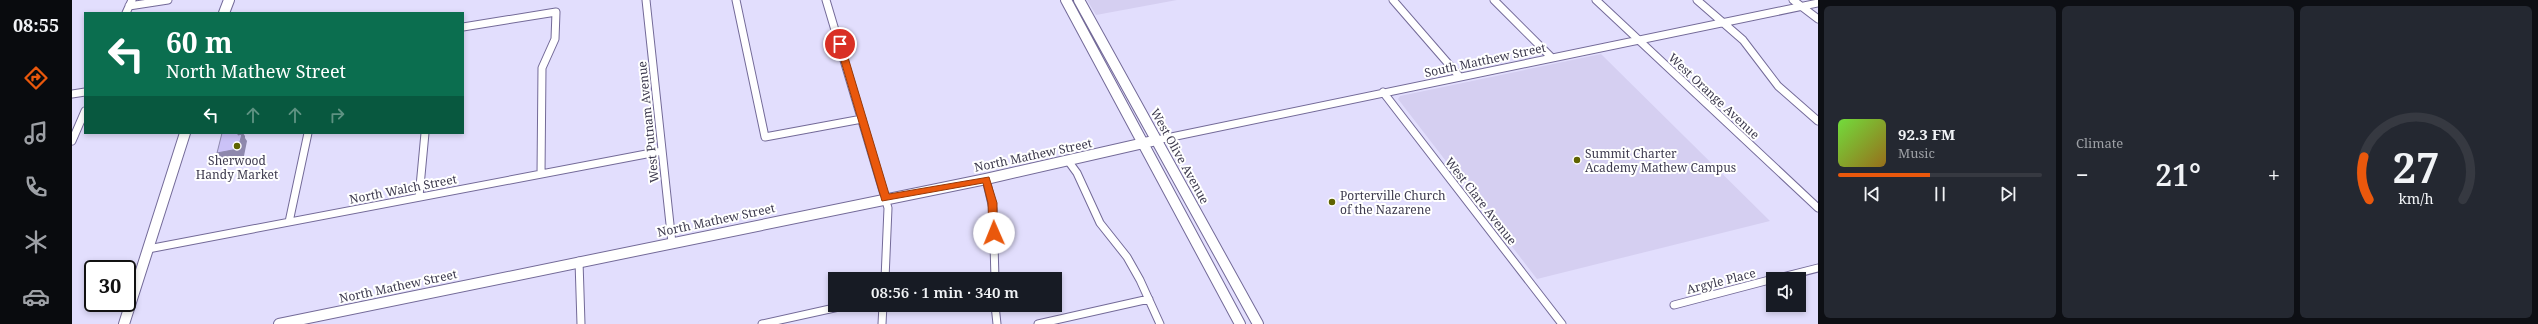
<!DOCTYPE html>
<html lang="en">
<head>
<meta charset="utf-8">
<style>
	:root { --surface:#171b24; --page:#242831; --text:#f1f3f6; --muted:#9ea1a6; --line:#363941; --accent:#ea580c }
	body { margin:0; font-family:"Noto Serif",serif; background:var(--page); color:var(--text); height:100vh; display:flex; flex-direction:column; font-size:15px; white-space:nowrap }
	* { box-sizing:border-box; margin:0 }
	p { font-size:13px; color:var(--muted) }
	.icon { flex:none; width:22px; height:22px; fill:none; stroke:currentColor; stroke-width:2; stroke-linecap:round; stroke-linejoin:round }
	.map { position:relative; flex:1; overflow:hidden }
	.panel { display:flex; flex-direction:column; gap:6px; padding:6px; background:#0d0f14; width:720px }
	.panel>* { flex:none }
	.top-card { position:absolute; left:12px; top:12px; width:380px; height:122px; border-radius:0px; box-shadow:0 2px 6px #0003; background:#0b6e4f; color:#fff; overflow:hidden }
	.controls { position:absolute; left:1694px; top:272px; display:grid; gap:8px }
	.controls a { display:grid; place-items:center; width:40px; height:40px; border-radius:0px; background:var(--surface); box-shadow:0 2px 6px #0003; font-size:20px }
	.speed { position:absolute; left:12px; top:260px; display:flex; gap:8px; font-size:20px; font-weight:700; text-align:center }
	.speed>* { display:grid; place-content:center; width:52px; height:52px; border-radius:50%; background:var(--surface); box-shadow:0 2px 6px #0003; line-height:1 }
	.speed .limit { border:2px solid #111; border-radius:6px; background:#fff; color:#111 }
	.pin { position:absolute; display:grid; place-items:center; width:34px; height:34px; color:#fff; margin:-17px; border:2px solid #fff; border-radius:50%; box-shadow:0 1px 4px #0007 }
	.me { position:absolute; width:44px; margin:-22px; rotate:359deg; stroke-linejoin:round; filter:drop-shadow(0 0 3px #0008) }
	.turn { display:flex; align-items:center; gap:14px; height:84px; padding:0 16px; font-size:18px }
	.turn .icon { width:52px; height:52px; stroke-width:2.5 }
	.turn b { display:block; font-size:28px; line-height:34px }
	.lanes { display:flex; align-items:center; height:38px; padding:0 16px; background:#0003; justify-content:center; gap:20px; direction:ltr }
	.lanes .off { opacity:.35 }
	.big { font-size:30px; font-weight:600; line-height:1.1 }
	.panel .card { flex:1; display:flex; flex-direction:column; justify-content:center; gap:6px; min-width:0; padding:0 14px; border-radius:6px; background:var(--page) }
	.panel .dial { align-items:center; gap:0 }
	.dial svg { height:104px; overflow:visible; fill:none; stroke:var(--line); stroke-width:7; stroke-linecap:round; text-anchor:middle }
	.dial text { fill:var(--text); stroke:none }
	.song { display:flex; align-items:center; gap:12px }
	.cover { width:48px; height:48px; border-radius:6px; background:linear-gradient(135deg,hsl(100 70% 55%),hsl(40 70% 35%)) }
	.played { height:4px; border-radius:2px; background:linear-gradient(90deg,var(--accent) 45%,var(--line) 45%) }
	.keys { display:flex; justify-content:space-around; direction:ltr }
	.heat { display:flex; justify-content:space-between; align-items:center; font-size:22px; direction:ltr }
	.panel .tiles { flex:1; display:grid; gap:6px; grid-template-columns:repeat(3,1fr) }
	.trip { position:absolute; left:756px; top:272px; width:234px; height:40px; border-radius:0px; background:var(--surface); box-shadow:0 2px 6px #0003; font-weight:600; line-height:40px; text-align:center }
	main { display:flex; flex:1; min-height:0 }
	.menu { display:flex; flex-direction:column; width:72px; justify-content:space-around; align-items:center; background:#090b0e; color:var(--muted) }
	.menu .icon { width:28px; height:28px }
	.menu .active { color:var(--accent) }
	.menu b { font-size:18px; color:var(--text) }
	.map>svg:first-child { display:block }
	.built { fill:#d5cff1 }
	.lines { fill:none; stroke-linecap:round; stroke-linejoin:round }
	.street-casing { stroke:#736a98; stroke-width:9 }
	.secondary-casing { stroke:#736a98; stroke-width:12 }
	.street { stroke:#fff; stroke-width:7 }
	.secondary { stroke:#fff; stroke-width:10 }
	.shaded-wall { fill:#8e88ad }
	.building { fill:#cbc2f7; stroke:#8e88ad }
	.route { fill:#ea580c; stroke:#983908 }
	.poi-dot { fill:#5f6300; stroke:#fff; stroke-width:1.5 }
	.labels { text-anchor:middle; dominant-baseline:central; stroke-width:4; stroke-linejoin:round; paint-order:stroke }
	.street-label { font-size:12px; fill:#3d3a4e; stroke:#fff }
	.poi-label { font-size:12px; fill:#3d3a4e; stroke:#fff; text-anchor:start }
</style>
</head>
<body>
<main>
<nav class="menu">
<b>08:55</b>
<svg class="icon active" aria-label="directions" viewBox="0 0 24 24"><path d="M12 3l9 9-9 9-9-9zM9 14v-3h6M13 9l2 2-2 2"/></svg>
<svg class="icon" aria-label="music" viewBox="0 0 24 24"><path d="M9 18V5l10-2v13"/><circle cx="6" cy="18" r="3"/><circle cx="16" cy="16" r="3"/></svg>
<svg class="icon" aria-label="phone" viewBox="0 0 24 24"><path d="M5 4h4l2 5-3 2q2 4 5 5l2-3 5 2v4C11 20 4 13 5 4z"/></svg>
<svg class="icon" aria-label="climate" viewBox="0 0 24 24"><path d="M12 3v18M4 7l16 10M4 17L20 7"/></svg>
<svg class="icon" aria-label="car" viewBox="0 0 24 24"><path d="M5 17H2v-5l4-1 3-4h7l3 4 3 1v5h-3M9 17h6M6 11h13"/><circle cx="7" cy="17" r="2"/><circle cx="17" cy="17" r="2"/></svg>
</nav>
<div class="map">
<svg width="1746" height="324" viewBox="0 0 1746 324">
	<rect width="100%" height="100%" fill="#e2defd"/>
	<!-- built -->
	<path class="built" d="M1015,0H1105L1024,15Z
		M1529,54L1698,221L1465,279L1326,99L1328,96Z"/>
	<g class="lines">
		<!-- street casing -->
		<g class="street-casing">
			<path id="street" d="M574,0L600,243
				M664,0L693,137L790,119
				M754,0L816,208L813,279
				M1321,0L1387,76
				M1422,0L1479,57
				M1524,0L1746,208
				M1625,0L1671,40L1706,86L1746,121
				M1721,0L1746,19
				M57,6L96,0
				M54,13L60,0
				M391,27L484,12L483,39L470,68L469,174
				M1311,92L1490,324
				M0,94L13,92
				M1085,140L1746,3
				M0,141L13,111
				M997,162L1005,173L1028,223L1055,257L1068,280L1088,324
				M914,179L921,209L923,279
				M347,197L353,133
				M217,222L236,133
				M76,249L590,151
				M507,261L509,324
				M1703,279L1746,268
				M923,305L925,324
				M1602,305L1701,279
				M690,324L776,305
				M810,324L811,305
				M966,324L1077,299"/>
		</g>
		<!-- secondary casing -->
		<g class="secondary-casing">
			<path id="secondary" d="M994,0L1168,324
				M1007,0L1186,324
				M152,13L157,0
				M52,324L113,133
				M207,324L914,179L1085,140"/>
		</g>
		<!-- street -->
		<use href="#street" class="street"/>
		<!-- secondary -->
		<use href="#secondary" class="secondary"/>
	</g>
	<!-- shaded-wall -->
	<path class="shaded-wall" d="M166,133H171L173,136V138L175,141L172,156L151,160L145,153Z"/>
	<!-- building -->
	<path class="building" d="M150,133H166V135L170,134L166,149L145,153Z"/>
	<!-- route -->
	<path class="route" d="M768,42L772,44L817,194L917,177L925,203V235H919L917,233L916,203L911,183L810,201L764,44Z"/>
	<!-- markers -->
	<g class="poi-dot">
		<circle cx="165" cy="146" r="4"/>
		<circle cx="1505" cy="160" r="4"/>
		<circle cx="1260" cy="202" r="4"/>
	</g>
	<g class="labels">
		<!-- street labels -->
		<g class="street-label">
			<text transform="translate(1413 60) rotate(-12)">South Matthew Street</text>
			<text transform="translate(1642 96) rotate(43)">West Orange Avenue</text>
			<text transform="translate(576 122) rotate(-96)">West Putnam Avenue</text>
			<text transform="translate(961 155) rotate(-12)">North Mathew Street</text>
			<text transform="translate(1108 156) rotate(61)">West Olive Avenue</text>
			<text transform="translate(331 189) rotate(-11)">North Walch Street</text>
			<text transform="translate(1409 201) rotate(52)">West Clare Avenue</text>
			<text transform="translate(644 220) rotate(-12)">North Mathew Street</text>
			<text transform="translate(1649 281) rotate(-14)">Argyle Place</text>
			<text transform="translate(326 286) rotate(-12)">North Mathew Street</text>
		</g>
		<!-- poi labels -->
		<g class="poi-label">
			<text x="1513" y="153">Summit Charter<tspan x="1513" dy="14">Academy Mathew Campus</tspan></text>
			<text x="165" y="160" text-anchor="middle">Sherwood<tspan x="165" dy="14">Handy Market</tspan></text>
			<text x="1268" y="195">Porterville Church<tspan x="1268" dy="14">of the Nazarene</tspan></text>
		</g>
	</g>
</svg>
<div class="controls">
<a><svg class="icon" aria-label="sound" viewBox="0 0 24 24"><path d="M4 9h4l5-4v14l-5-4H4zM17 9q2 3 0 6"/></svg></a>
</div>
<div class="speed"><div class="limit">30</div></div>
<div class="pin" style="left:768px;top:44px;background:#d93025"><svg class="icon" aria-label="arrive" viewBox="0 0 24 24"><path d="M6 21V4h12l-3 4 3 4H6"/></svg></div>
<svg class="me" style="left:922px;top:233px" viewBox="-20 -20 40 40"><circle r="19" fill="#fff"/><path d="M0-13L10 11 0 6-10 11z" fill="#ea580c"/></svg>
<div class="trip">08:56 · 1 min · 340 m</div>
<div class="top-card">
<div class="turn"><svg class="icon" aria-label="left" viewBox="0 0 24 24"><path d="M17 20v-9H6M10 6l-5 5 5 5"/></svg><div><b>60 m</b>North Mathew Street</div></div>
<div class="lanes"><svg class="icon" aria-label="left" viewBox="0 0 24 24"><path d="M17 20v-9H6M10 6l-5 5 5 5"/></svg><svg class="icon off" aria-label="ahead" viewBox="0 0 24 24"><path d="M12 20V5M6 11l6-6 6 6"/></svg><svg class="icon off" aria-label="ahead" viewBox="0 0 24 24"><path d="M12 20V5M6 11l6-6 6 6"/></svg><svg class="icon off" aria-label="right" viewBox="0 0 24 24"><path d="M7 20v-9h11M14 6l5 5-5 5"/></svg></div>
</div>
</div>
<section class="panel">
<div class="tiles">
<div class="card">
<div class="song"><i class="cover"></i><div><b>92.3 FM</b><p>Music</p></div></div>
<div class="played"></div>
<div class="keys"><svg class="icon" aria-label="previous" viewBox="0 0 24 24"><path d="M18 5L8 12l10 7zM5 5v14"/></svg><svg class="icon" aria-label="pause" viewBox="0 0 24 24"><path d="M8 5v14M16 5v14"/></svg><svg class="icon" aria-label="next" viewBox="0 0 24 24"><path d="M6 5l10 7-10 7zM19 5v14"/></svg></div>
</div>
<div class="card"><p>Climate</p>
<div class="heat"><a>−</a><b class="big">21°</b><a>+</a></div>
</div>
<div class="card dial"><svg viewBox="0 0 100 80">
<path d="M14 69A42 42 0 1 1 86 69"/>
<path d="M14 69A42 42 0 0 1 10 36" stroke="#ea580c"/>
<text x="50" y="56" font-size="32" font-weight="700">27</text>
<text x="50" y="72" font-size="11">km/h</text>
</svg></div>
</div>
</section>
</main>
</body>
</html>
